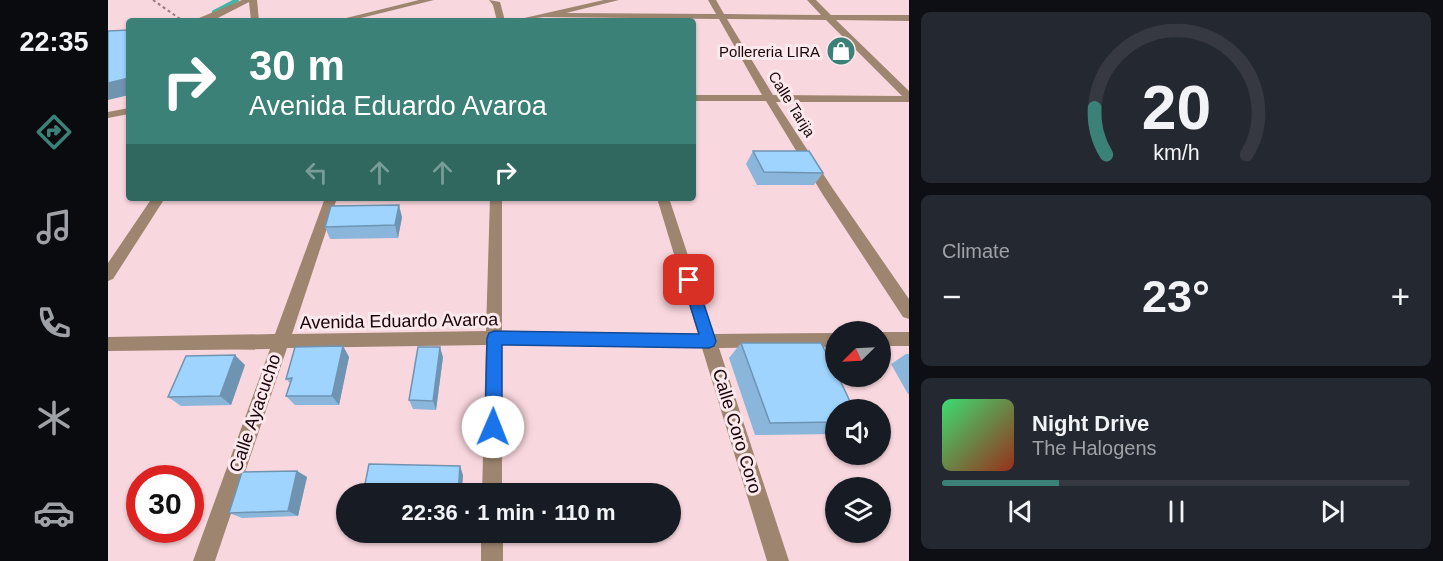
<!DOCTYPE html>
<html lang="en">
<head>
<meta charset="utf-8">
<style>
	:root { --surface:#171b24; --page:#242831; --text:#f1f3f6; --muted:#9ea1a6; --line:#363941; --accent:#3c8177 }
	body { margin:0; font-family:Arial,sans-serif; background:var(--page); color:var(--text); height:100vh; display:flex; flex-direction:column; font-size:22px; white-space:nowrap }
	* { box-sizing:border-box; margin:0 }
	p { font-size:20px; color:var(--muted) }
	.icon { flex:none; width:33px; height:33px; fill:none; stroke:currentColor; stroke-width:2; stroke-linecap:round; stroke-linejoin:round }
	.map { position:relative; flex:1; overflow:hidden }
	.details { display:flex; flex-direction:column; gap:12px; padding:12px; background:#0d0f14; width:534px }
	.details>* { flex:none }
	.guide { position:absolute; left:18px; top:18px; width:570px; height:183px; border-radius:6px; box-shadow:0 2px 4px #0004; background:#3c8177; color:#fff; overflow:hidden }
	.needle { width:39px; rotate:246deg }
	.buttons { position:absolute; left:717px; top:321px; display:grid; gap:12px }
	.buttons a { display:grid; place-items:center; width:66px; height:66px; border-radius:50%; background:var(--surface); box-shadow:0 2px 4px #0004; font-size:30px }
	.speed { position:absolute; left:18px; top:465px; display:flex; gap:12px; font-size:30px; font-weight:700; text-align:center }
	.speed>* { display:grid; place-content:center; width:78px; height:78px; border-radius:50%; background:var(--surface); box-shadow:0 2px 4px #0004; line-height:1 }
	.speed .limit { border:9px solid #d22; background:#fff; color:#111 }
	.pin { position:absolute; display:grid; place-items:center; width:51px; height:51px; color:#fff; margin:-26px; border-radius:12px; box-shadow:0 3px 9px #0006 }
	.me { position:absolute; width:66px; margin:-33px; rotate:1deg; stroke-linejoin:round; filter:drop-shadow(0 0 4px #0008) }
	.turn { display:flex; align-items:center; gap:21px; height:126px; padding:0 24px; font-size:27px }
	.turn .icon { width:78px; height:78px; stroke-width:2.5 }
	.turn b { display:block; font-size:42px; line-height:51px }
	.lanes { display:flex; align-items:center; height:57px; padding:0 24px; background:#0003; justify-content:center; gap:30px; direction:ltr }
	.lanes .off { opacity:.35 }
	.big { font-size:45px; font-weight:800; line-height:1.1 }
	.details .tile { flex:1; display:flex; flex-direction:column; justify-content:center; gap:9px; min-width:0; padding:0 21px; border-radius:9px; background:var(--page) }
	.details .dial { align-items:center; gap:0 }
	.dial svg { height:156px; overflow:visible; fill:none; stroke:var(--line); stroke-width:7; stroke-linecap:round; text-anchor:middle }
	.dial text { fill:var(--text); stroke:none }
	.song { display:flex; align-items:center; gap:18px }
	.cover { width:72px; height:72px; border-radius:9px; background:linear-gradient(135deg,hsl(140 70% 55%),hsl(10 70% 35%)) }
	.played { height:6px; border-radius:3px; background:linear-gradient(90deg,var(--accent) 25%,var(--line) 25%) }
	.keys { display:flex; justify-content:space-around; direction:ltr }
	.heat { display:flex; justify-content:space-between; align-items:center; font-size:33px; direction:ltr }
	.trip { position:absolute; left:228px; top:483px; width:345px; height:60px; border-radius:30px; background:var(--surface); box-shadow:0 2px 4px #0004; font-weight:800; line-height:60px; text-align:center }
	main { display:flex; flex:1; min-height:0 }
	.menu { display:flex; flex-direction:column; width:108px; justify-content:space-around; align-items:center; background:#090b0e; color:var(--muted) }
	.menu .icon { width:42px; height:42px }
	.menu .active { color:var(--accent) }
	.menu b { font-size:27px; color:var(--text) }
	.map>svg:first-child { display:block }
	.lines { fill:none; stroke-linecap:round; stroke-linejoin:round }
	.stream { stroke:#3fb8a8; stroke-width:4 }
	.path { stroke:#977a81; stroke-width:2; stroke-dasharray:3 3; stroke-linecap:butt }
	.minor { fill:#9e8570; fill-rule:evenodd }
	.wall { fill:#89b6da }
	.shaded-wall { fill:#6f94b2 }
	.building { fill:#9fd4fe; stroke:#6f94b2; stroke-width:1.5 }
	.route { fill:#1a73e8; stroke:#114b97; stroke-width:1.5 }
	.labels { text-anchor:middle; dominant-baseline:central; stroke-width:6; stroke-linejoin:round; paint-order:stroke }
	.far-poi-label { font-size:15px; fill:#1b030a; stroke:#fae9ed; text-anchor:end }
	.far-street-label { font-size:15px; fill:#1b030a; stroke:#fae9ed }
	.street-label { font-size:18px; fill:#1b030a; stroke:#fae9ed }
</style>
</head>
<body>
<main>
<nav class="menu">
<b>22:35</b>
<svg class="icon active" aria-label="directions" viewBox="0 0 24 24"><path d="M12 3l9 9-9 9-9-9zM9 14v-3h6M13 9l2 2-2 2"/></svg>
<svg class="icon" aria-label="music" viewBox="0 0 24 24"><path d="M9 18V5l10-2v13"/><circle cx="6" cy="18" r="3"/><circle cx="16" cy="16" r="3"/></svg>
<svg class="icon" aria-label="phone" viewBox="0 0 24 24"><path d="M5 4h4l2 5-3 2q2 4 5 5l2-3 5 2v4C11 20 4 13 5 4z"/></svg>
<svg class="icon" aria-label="climate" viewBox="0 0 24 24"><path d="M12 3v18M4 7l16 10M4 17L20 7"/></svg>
<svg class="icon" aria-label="car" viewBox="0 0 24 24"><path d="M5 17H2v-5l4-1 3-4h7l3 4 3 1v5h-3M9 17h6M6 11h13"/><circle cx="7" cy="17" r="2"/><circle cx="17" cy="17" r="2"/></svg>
</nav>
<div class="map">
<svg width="801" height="561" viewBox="0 0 801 561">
	<rect width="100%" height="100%" fill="#f9d7de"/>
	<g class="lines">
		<!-- stream -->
		<path class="stream" d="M106,12L129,0"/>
		<!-- path -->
		<path class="path" d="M45,0L75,21"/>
		<!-- minor -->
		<path class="minor" d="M134,0H149L151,21H143L141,2L108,19L84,21Z
			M311,0H326L241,21H226Z
			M381,0L392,2L397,21H389L385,5Z
			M496,0H511L458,13L608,14L600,0H608L616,14L713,15L699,0H708L723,15H801V21L728,20L801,91V102H668L725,189L801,299V319L795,317L715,195L658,101H585V95H654L611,19L436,17L403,21ZM619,19L718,20L794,96L665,95Z
			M21,108V114L0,118V112Z
			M44,198H57L5,279L0,281V263Z
			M217,198H229L184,334L378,331L382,198H394V331L590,334L549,198H561L606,334L728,333V347L611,348L681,561H659L594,348L394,345V494H374L378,345L179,348L107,561H85L162,349L0,351V337L167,334Z
			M772,332H801V346H772Z
			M373,532H395V561H373Z"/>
	</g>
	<!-- wall -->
	<path class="wall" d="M645,151L715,173L706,185H649L638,164Z
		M294,217L290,238L222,239L217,227Z
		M633,343L728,410V434L647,435L621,358Z
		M235,346L241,357L231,405H187L178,396L182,383L178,379Z
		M798,354H801V394H800L783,364Z
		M335,357L328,410L305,409L301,400Z
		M137,365L123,405L73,406L60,397Z
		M189,471L199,477L190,516L134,518L121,513Z"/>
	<!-- shaded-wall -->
	<path class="shaded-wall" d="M21,78V95L0,100V83Z
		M291,205L294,217L290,238L287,225Z
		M235,346L241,357L231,405L224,396Z
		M332,347L335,357L328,410L325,401Z
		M127,355L137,365L123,405L112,396Z
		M352,466L355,475L354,494H350Z
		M189,471L199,477L190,516L180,511Z"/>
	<!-- building -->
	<path class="building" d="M21,30V78L0,83V31Z
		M645,151H701L715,173L656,172Z
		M291,205L287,225L217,227L223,206Z
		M633,343H713L728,372V376H730L746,410H728V422L662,423Z
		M235,346L224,396H178L184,378L178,379L187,347Z
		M310,347H332L325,401L301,400Z
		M127,355L112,396L60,397L78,356Z
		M261,464L352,466L350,494H255Z
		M189,471L180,511L121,513L134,472Z"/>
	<!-- route -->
	<path class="route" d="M581,274L588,280L608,341L606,346L601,348L394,345V427L391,433L385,435L379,433L377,427L379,338L381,333L386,331L591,334L574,280Z"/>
	<!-- icons -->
	<defs>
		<g id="shop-disc" transform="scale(1.5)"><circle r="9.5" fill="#3c8177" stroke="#fae9ed"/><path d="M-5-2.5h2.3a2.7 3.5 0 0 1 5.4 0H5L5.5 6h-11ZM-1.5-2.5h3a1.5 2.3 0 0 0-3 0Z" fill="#fff"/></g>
	</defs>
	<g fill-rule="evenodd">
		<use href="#shop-disc" x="733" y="51"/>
	</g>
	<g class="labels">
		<!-- far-poi labels -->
		<g class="far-poi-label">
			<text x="712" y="51">Pollereria LIRA</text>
		</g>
		<!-- far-street labels -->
		<g class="far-street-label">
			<text transform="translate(684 104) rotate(58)">Calle Tarija</text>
		</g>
		<!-- street labels -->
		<g class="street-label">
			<text transform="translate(291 321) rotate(-1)">Avenida Eduardo Avaroa</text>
			<text transform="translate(147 413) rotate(-71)">Calle Ayacucho</text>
			<text transform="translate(629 431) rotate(73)">Calle Coro Coro</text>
		</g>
	</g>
</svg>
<div class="buttons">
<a><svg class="needle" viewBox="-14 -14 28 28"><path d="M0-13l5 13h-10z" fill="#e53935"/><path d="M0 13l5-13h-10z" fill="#9ea1a6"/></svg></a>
<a><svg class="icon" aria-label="sound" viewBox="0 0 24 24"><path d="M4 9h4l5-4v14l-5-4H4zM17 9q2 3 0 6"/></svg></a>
<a><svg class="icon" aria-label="layers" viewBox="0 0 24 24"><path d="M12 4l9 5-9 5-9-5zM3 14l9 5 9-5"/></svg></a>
</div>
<div class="speed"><div class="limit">30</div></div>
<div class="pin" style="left:581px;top:280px;background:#d93025"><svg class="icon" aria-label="arrive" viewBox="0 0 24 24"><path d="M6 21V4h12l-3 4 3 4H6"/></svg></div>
<svg class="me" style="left:385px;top:427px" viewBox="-20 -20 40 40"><circle r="19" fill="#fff"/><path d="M0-13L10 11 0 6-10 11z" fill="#1a73e8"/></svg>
<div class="trip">22:36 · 1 min · 110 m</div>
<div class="guide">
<div class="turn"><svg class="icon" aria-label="right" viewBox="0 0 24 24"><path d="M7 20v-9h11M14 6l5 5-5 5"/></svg><div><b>30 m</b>Avenida Eduardo Avaroa</div></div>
<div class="lanes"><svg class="icon off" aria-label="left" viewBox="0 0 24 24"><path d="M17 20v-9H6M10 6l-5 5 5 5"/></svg><svg class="icon off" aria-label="ahead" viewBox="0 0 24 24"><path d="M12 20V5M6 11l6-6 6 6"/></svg><svg class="icon off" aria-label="ahead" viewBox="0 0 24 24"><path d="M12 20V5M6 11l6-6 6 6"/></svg><svg class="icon" aria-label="right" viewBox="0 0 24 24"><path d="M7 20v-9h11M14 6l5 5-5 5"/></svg></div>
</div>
</div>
<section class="details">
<div class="tile dial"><svg viewBox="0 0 100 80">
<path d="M14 69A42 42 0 1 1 86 69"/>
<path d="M14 69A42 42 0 0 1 8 45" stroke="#3c8177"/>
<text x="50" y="56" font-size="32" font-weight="700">20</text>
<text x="50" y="72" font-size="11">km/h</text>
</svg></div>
<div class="tile"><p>Climate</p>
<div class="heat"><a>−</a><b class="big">23°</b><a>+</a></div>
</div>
<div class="tile">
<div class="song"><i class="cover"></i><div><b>Night Drive</b><p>The Halogens</p></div></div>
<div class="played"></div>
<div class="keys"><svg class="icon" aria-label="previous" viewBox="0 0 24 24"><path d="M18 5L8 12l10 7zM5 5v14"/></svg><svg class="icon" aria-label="pause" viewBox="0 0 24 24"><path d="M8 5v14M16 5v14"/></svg><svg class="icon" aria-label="next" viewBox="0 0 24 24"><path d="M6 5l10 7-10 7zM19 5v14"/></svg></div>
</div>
</section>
</main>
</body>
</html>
